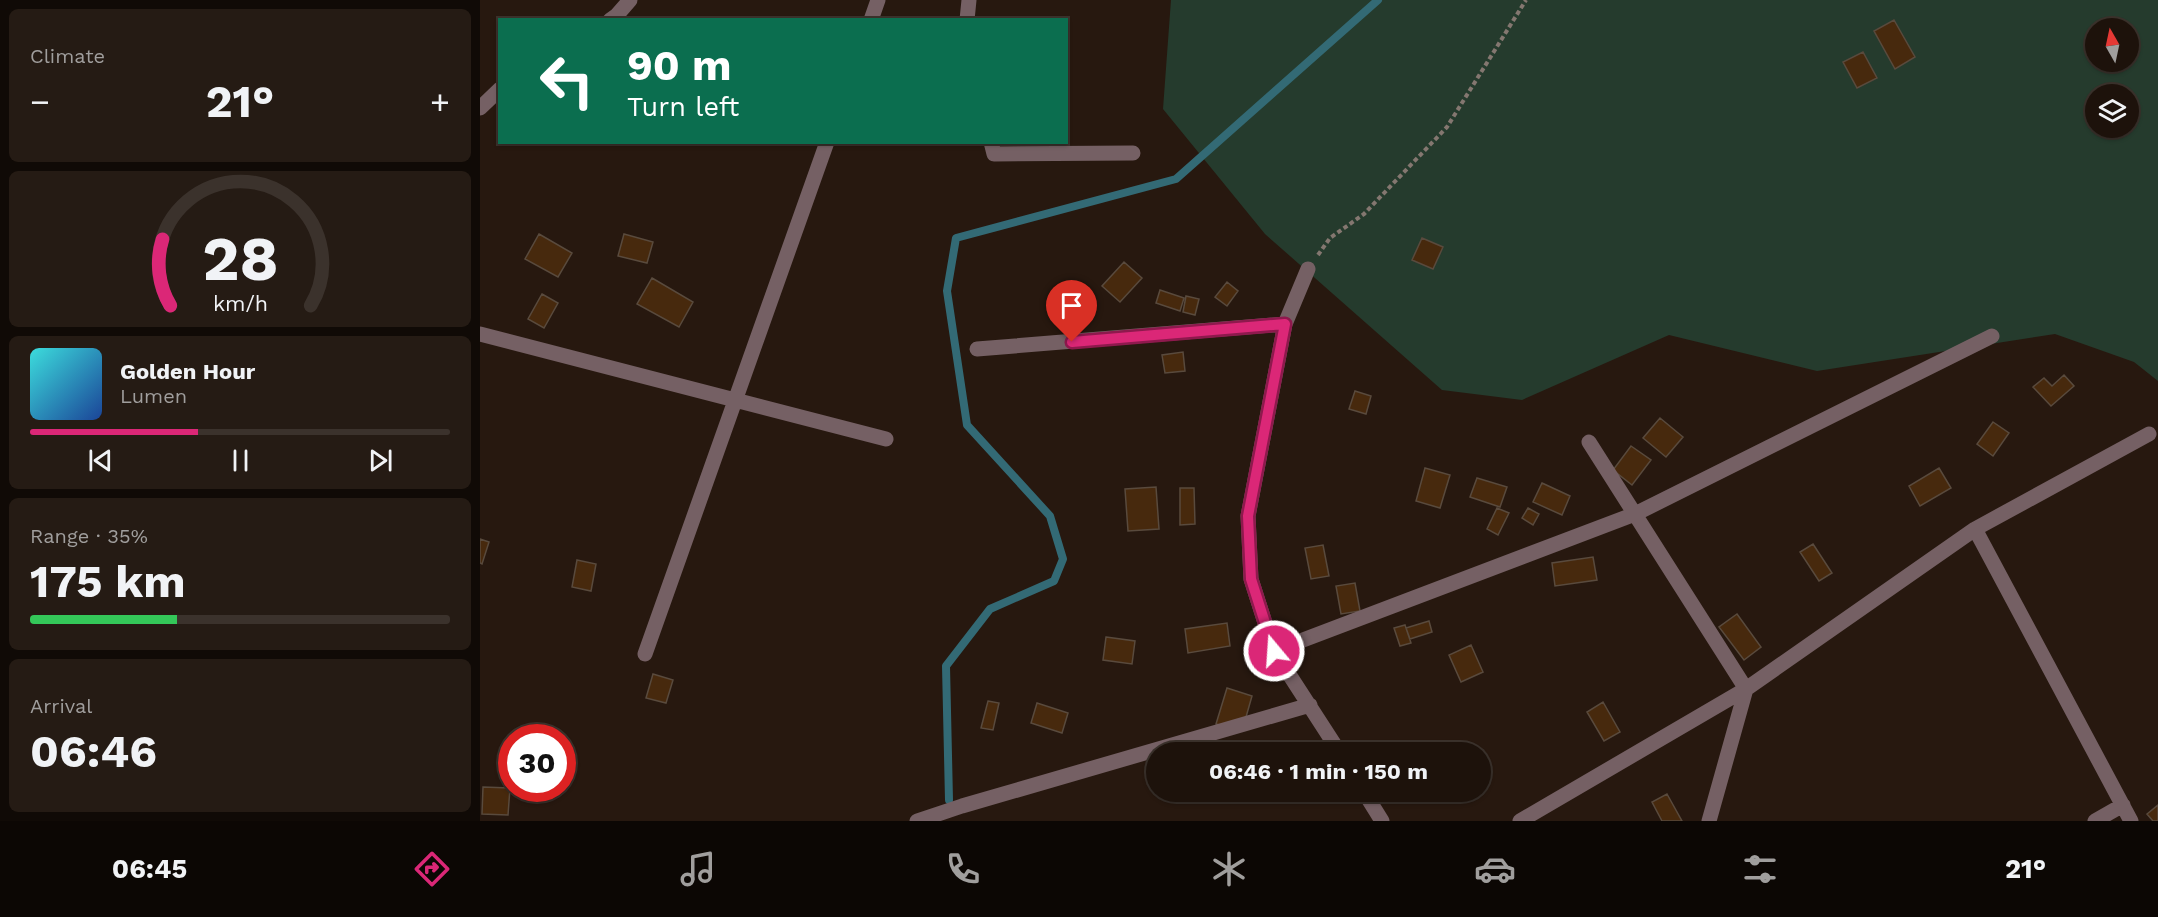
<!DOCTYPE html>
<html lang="en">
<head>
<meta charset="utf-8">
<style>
	:root { --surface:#1d120b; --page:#251b14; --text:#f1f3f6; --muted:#a09e9d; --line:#3b322c; --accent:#db2777 }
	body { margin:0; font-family:"Work Sans",sans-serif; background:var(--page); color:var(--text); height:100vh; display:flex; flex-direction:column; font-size:22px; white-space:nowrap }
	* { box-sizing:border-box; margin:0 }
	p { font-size:20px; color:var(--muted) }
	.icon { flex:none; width:33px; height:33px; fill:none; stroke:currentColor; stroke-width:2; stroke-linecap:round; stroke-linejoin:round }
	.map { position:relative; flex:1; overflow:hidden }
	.drawer { display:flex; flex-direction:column; gap:9px; padding:9px; background:#100a06; width:480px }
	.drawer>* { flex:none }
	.hud { position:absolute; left:18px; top:18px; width:570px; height:126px; border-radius:0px; box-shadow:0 2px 4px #0004,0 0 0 2px var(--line); background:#0b6e4f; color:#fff; overflow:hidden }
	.needle { width:39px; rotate:351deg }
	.tools { position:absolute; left:1605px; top:18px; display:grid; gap:12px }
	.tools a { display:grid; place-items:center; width:54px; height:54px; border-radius:50%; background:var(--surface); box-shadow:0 2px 4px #0004,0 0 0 2px var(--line); font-size:30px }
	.speed { position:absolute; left:18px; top:724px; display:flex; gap:12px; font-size:30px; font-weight:700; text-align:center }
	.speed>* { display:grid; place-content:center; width:78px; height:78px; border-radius:50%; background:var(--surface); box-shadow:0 2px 4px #0004,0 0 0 2px var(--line); line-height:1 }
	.speed .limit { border:9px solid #d22; background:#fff; color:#111 }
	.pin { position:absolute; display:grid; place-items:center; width:51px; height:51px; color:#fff; margin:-62px -26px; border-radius:50% 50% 50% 0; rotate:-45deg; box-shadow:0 0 6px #0007 }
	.pin .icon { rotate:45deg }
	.me { position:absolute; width:66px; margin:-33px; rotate:342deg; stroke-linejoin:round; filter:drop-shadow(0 0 4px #0008) }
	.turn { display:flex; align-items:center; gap:21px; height:126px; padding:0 30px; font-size:27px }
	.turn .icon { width:78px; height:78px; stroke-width:2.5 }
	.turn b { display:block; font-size:42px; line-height:51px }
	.big { font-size:45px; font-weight:700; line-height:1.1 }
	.drawer .widget { flex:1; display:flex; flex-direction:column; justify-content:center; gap:9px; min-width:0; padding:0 21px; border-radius:9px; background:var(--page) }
	.drawer .dial { align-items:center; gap:0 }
	.dial svg { height:156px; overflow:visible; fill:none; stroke:var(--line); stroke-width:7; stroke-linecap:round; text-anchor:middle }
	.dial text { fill:var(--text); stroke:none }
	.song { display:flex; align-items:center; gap:18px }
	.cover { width:72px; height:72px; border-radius:9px; background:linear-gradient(135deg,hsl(180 70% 55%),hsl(220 70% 35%)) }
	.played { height:6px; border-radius:3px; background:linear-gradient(90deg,var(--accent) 40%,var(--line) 40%) }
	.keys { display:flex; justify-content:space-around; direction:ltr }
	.heat { display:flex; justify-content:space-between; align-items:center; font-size:33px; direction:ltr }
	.charge { height:9px; border-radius:4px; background:linear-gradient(90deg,#34c759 35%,var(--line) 0) }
	.trip { position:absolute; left:666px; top:742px; width:345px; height:60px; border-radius:30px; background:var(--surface); box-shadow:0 2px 4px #0004,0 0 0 2px var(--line); font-weight:700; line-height:60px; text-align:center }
	.tab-bar { display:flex; height:96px; justify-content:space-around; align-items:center; background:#0c0704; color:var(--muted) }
	.tab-bar .icon { width:42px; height:42px }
	.tab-bar .active { color:var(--accent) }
	.tab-bar b { font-size:27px; color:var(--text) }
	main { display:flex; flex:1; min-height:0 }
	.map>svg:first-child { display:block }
	.green { fill:#253b2d; fill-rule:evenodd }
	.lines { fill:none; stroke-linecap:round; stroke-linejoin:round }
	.stream { stroke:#336a75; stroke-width:8 }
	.building { fill:#47290d; stroke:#594a3d; stroke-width:1.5 }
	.path { stroke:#847770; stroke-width:4; stroke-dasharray:4.5 3; stroke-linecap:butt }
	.minor { stroke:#756064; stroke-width:15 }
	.route-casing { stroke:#8e194d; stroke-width:15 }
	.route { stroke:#db2777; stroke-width:10 }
</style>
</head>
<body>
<main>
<section class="drawer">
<div class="widget"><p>Climate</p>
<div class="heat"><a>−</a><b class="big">21°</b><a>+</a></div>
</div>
<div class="widget dial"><svg viewBox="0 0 100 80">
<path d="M14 69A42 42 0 1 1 86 69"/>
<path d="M14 69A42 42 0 0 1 10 35" stroke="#db2777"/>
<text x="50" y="56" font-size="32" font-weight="700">28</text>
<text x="50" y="72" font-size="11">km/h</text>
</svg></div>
<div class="widget">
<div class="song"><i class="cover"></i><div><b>Golden Hour</b><p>Lumen</p></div></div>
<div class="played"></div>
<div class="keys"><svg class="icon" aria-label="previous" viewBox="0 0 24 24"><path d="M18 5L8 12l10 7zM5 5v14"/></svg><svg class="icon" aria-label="pause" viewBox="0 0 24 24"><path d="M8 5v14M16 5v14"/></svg><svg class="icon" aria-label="next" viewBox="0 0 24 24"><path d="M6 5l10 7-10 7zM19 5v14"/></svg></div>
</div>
<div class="widget"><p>Range · 35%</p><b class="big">175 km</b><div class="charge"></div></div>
<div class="widget"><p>Arrival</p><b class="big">06:46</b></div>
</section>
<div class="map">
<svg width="1678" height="821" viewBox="0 0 1678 821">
	<rect width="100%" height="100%" fill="#27180f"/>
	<!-- green -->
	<path class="green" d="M691,0H1678V381L1654,362L1575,334L1337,371L1189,335L1042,400L962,390L785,234L683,109ZM1616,28H1648V62H1616ZM1616,94H1648V128H1616Z"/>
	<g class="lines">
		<!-- stream -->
		<path class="stream" d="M469,800L466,666L510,609L574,581L583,559L570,516L487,425L467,291L476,238L696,179L898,0"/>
	</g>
	<!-- building -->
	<path class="building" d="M1414,20L1435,57L1415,69L1394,31Z
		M1383,52L1397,78L1377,88L1363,62Z
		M59,234L92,253L78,277L45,259Z
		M144,234L173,242L167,263L138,256Z
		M942,238L963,247L953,269L932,260Z
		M644,262L662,278L640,302L622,286Z
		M172,278L213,302L199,327L157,304Z
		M747,282L758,291L747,306L735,297Z
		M680,290L704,298L700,311L676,303Z
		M62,294L78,303L64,328L48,319Z
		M706,296L719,299L715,315L703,312Z
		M703,352L705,371L685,373L682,355Z
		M1584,375L1594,386L1571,406L1553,387L1564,378L1572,386Z
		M875,391L891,396L886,414L869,409Z
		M1180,418L1203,437L1186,457L1163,438Z
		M1513,422L1529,433L1513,456L1497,444Z
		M1151,446L1171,460L1152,485L1133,470Z
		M945,468L970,475L960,508L936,501Z
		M1459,468L1471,488L1440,506L1429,486Z
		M997,478L1027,487L1020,507L990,497Z
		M1062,483L1090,496L1082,515L1053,502Z
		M676,487L679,529L648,531L645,489Z
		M700,488H714L715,524L700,525Z
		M1017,508L1029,513L1018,535L1007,529Z
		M1048,508L1059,514L1053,525L1042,518Z
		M0,539L9,542L2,564L0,563Z
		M1333,544L1352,573L1339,581L1320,552Z
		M843,545L849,576L831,579L825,548Z
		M1113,557L1117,580L1075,586L1072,563Z
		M97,560L116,564L111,591L92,587Z
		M875,583L880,611L861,614L856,586Z
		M1257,614L1281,647L1264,660L1239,627Z
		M949,621L952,632L930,639L926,628Z
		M747,623L750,646L708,653L705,629Z
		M925,625L931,643L920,646L914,628Z
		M626,637L655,641L652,664L623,660Z
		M991,645L1003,672L981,682L969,655Z
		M173,674L193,680L186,703L166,698Z
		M747,688L772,696L762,731L736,724Z
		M508,701L519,703L513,730L501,728Z
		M1123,702L1140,732L1124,741L1107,712Z
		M557,703L588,713L582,733L551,723Z
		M3,787L30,788L28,815L2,814Z
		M1187,794L1202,821H1182L1172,802Z
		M1678,805V821H1673L1667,814Z"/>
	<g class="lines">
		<!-- path -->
		<path class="path" d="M838,255L850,238L884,214L967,127L1046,0"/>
		<!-- minor -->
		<path class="minor" d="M130,20L137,15L150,0
			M391,20L398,0
			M487,20L489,0
			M0,108L20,89
			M511,142L514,154L653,153
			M828,269L805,324L768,516L771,579L794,651L860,753
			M0,334L406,439
			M497,349L805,324
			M1109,442L1266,689L1229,821
			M1495,529L1651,821
			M794,651L1155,514L1512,336
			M165,654L347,142
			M884,792L902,821
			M437,821L482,806L830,705
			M1040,821L1266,689L1495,529L1669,434
			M1615,821L1643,805"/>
	</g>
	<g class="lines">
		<!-- route casing -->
		<g class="route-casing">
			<path id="route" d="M592,342L805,324L768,516L771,579L794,651"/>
		</g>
		<!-- route -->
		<use href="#route" class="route"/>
	</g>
</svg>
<div class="tools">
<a><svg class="needle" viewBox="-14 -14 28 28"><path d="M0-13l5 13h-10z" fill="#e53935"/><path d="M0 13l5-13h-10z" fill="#a09e9d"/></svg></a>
<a><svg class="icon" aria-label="layers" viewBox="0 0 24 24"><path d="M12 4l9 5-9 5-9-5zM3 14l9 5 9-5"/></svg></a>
</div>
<div class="speed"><div class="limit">30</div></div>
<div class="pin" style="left:592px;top:342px;background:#d93025"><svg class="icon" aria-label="arrive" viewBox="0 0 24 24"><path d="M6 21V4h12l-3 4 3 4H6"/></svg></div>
<svg class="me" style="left:794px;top:651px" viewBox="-20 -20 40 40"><circle r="17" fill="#db2777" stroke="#fff" stroke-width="3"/><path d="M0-11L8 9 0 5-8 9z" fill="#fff"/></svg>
<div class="trip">06:46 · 1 min · 150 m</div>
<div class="hud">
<div class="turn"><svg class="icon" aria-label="left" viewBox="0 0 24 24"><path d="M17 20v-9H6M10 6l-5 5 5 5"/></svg><div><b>90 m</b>Turn left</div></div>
</div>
</div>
</main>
<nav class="tab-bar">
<b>06:45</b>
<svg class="icon active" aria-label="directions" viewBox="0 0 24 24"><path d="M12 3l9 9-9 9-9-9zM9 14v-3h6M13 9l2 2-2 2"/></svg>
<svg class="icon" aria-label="music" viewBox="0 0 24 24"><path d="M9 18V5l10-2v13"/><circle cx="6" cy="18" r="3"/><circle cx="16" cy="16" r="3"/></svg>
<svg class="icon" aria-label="phone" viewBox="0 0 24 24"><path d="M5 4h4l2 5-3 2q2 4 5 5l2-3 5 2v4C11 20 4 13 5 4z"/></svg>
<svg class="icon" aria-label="climate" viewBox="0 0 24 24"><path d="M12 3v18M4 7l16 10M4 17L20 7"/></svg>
<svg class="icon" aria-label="car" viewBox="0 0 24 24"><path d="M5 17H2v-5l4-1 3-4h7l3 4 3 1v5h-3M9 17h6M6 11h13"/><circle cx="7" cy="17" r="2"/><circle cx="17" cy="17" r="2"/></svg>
<svg class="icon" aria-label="filters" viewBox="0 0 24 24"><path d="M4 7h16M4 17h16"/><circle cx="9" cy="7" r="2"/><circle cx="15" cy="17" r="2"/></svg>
<b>21°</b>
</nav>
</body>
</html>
